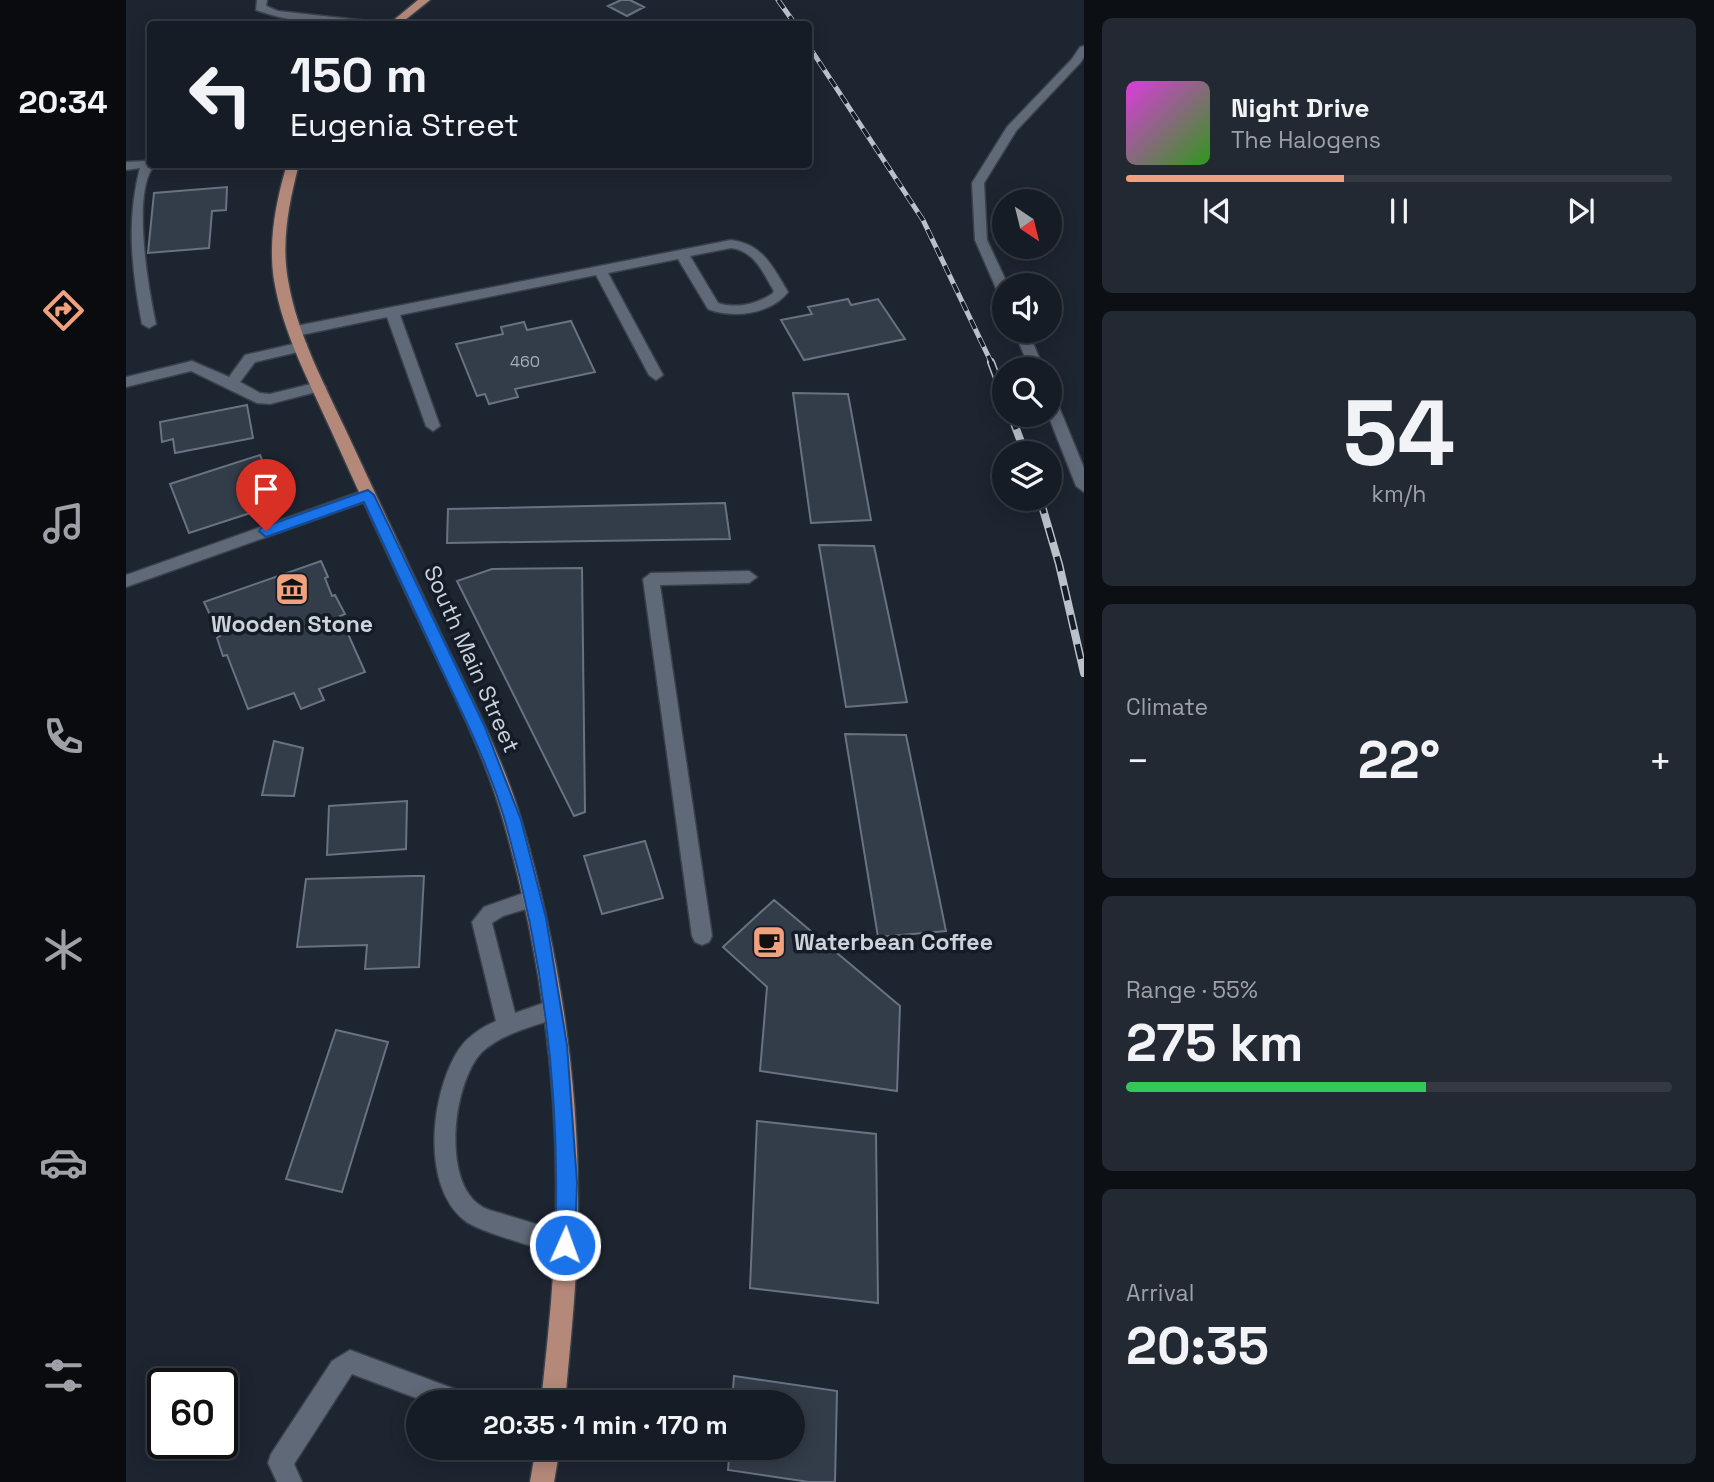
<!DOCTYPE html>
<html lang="en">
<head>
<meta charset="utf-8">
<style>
	:root { --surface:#161c25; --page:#232932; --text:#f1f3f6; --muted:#9ea1a7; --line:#353a42; --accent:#f1a17d }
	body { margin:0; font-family:"Space Grotesk",sans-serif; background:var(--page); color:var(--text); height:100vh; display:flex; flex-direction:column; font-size:26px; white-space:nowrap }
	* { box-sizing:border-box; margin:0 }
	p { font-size:23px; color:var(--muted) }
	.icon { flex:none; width:38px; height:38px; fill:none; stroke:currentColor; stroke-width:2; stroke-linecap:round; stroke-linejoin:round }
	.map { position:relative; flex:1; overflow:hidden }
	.details { display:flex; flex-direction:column; gap:18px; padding:18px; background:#0c0f14; width:630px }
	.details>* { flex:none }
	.guide { position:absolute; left:21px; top:21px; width:665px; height:147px; border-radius:7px; box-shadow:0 4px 18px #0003,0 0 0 2px var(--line); background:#161c25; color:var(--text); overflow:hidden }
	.needle { width:46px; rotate:145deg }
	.fabs { position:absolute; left:866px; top:189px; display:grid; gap:14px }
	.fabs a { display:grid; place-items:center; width:70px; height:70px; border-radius:50%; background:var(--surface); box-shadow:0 4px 18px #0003,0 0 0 2px var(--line); font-size:35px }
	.speed { position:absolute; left:21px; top:1368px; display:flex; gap:14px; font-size:35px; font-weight:700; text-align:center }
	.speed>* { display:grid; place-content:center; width:91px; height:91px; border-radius:50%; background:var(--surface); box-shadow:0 4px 18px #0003,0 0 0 2px var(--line); line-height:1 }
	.speed .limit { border:4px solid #111; border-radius:10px; background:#fff; color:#111 }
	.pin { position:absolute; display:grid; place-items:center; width:60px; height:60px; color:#fff; margin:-72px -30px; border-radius:50% 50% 50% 0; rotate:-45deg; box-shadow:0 0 7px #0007 }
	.pin .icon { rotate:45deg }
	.me { position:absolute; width:77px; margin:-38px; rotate:2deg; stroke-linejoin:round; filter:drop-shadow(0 0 5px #0008) }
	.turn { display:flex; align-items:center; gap:24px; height:147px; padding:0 28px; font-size:32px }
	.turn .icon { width:91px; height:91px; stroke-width:2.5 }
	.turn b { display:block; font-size:49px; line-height:60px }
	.big { font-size:52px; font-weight:700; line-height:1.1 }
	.details .tile { flex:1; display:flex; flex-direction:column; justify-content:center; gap:10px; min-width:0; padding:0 24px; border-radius:10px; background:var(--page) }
	.details .dial { align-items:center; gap:0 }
	.dial b { font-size:91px; line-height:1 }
	.song { display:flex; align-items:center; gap:21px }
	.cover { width:84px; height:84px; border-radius:10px; background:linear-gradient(135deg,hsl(300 70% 55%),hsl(110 70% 35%)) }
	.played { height:7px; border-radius:4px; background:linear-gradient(90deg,var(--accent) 40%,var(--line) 40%) }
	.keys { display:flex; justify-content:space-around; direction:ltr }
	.heat { display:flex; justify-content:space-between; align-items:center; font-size:38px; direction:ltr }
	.charge { height:10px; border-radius:5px; background:linear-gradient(90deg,#34c759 55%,var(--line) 0) }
	.trip { position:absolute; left:280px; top:1390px; width:399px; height:70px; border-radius:35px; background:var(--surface); box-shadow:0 4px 18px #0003,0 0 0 2px var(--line); font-weight:700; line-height:70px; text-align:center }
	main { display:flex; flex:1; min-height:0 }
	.tab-bar { display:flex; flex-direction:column; width:126px; justify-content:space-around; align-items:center; background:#090b0f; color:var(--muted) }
	.tab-bar .icon { width:49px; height:49px }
	.tab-bar .active { color:var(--accent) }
	.tab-bar b { font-size:32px; color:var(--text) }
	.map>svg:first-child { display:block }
	.building { fill:#333c49; stroke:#687281; stroke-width:2 }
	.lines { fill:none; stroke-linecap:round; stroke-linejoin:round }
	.service-casing { stroke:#3a414b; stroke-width:3 }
	.minor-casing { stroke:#3a414b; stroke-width:3 }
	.primary-casing { stroke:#3a414b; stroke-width:3 }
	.service { fill:#606977; fill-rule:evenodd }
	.minor { fill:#606977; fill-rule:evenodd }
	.primary { fill:#b58979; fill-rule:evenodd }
	.rail-far1-casing { stroke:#bbc1c9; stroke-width:5 }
	.rail-casing { stroke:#bbc1c9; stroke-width:8 }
	.rail-far1 { stroke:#141c27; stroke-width:3.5; stroke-dasharray:10; stroke-linecap:butt }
	.rail { stroke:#141c27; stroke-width:5; stroke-dasharray:15; stroke-linecap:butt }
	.route { fill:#1a73e8; stroke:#114b97; stroke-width:2 }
	.labels { text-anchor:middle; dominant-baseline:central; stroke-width:7; stroke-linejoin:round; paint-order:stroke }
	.far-number-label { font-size:16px; fill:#a6adb6 }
	.poi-label { font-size:23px; font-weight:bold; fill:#cdd3db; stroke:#141c27 }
	.street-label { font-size:23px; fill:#cdd3db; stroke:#141c27 }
</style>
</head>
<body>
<main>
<nav class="tab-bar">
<b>20:34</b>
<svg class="icon active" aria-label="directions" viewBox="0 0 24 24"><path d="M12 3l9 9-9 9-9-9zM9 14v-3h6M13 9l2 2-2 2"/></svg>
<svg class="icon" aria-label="music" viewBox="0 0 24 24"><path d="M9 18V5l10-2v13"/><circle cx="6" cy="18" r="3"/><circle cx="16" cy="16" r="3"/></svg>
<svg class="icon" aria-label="phone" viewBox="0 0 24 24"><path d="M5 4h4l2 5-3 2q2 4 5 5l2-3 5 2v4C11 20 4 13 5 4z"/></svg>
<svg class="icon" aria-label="climate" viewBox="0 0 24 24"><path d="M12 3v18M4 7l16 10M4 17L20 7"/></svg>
<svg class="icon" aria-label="car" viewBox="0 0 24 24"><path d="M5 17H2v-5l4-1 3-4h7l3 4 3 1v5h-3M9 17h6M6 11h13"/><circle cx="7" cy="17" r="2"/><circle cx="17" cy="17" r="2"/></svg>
<svg class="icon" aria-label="filters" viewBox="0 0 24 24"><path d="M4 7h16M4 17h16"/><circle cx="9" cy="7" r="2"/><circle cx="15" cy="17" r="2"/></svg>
</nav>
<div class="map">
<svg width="958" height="1482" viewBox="0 0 958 1482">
	<rect width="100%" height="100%" fill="#1d2531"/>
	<!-- building -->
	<path class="building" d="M495,0H504L518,7L501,16L482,6Z
		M101,187L100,210L86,211L83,248L22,253L28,193Z
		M722,299L725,305L752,299L779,339L678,360L655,320L686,314L682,307Z
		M445,321L469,372L389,389L392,397L363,404L359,394L351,396L330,344L377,334L375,327L398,322L401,330Z
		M667,393L722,394L745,520L685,523Z
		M121,405L127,438L49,453L47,439L36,442L34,422Z
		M134,455L155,503L63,533L44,484Z
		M599,503L604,539L321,543L322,509Z
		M693,545L748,546L781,702L720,707Z
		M195,561L202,577L199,578L206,596L209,595L219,614L214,616L239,672L193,689L198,700L175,709L168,693L122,709L101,655L97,656L91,638L94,636L78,602Z
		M456,568L459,812L448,816L331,581L366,569Z
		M719,734L780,735L820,931L752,937Z
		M148,741L177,748L168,796L136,795Z
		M281,801L280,849L201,855L203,806Z
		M519,841L537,898L476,914L458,856Z
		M286,876H298L293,967L239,969L241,945L171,947L180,879Z
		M648,900L774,1006L771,1091L634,1071L641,987L597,947Z
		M210,1030L262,1042L216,1192L160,1179Z
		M631,1121L750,1134L752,1303L624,1288Z
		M608,1376L711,1391L709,1482H683L602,1470L604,1447H667V1402H606Z"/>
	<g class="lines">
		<!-- service casing -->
		<g class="service-casing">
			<path id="service" d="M131,0H141L140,6L152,11L242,21L247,24C211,27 165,23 130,10Z
				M605,240C637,244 647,267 662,292C645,314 607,319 582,309L552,259L482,273L537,375L530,380L523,375L470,275L274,315L314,426L307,431L300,426L261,317L170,336L163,331L170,326ZM605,248C629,251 637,273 648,291L646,294C630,304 610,309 592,303L564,256Z
				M176,342L181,344V350L129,362L114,382L134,393L144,394L193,382L200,387L198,390L144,404L131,403L65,371L0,387V377L66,361L103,377L119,355Z
				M623,571L631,577L623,583L534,585L586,936L583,942L576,945L569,942L566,936L517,579L525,573Z
				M406,890L413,893L415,899L413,905L377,916L366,923L389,1013L426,1000L433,1003L436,1010L433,1017C407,1027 376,1033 356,1052C327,1082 315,1181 355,1206C362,1211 373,1212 380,1215C403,1222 425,1228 447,1237L450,1245L447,1253L439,1256C417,1249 352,1232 338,1220C295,1185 305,1097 330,1054C339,1038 354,1028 370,1021L346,922L358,907Z
				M224,1350L342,1394L346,1402H301L226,1374L168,1464L176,1482H151L142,1463L145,1454L206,1361Z"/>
		</g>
		<!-- minor casing -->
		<g class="minor-casing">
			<path id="minor" d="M958,46V57L954,63L890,131L858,183L861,240L882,285H878V296L873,295L849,240L846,183L881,127L946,59L954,47Z
				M19,161L30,164C4,188 23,292 30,324L23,328L16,324C6,272 0,221 14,168L0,170V162Z
				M888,331H902L918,369H904Z
				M924,397L931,402L958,468V492L950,486L922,415Z
				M242,489L250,495L247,499L0,587V575Z"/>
		</g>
		<!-- primary casing -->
		<g class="primary-casing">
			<path id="primary" d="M292,0H304L274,24H263Z
				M161,164H173C163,202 155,242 162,280C171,335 200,387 223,437C256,508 289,579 322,649C350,706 378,762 396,822C432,947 453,1077 452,1207C452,1272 445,1337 439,1402H415C422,1337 429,1273 430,1208C432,1078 413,948 378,823C361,762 333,706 306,649C273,579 240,508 208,437C186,387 157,335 148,280C142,241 150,201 161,164Z
				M410,1447H434L428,1482H404Z"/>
		</g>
		<!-- service -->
		<use href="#service" class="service"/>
		<!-- minor -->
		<use href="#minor" class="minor"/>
		<!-- primary -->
		<use href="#primary" class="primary"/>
		<!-- rail-far1 casing -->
		<g class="rail-far1-casing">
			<path id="rail-far1" d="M652,0L669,24
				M682,45L797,220L866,364"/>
		</g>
		<!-- rail casing -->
		<g class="rail-casing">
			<path id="rail" d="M865,362L878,397
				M885,415L899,453
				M914,499L933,564L958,673"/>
		</g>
		<!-- rail-far1 -->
		<use href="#rail-far1" class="rail-far1"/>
		<!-- rail -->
		<use href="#rail" class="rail"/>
	</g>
	<!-- route -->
	<path class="route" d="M242,490L248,495L358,725L395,820L420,918L441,1045L451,1182L449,1245L446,1252L439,1255L432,1252L429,1245C435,1103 418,958 379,821C364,769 339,718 316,670C290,614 264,558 238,502L140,537L133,531L135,528Z"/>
	<!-- icons -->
	<defs>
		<g id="museum-square" transform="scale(1.75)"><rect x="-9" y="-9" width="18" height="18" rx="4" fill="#f1a17d" stroke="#141c27"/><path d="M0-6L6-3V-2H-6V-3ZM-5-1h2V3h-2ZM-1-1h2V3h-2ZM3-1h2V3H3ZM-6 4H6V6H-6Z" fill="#111"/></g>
		<g id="cafe-square" transform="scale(1.75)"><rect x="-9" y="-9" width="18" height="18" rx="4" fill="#f1a17d" stroke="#141c27"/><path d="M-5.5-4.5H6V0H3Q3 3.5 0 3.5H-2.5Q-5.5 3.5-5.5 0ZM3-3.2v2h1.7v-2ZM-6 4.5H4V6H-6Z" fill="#111"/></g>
	</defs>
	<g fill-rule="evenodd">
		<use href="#museum-square" x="166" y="589"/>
		<use href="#cafe-square" x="643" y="942"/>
	</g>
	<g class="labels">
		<!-- far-number labels -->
		<g class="far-number-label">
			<text x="399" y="361">460</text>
		</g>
		<!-- poi labels -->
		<g class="poi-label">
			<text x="166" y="624">Wooden Stone</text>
			<text x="668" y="942" text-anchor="start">Waterbean Coffee</text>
		</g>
		<!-- street labels -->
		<g class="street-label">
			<text transform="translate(346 659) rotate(66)">South Main Street</text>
		</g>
	</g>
</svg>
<div class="fabs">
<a><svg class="needle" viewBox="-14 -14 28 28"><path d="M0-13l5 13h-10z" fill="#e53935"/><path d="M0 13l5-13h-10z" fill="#9ea1a7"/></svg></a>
<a><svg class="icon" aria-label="sound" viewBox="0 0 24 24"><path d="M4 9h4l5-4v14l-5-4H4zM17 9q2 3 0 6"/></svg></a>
<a><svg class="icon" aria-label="search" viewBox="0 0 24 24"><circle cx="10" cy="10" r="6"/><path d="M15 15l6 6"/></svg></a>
<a><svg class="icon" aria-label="layers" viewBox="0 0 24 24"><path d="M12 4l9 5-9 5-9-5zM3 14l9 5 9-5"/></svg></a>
</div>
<div class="speed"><div class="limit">60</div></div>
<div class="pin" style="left:140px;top:531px;background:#d93025"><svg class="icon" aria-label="arrive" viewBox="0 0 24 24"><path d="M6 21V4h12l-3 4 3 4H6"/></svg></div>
<svg class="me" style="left:439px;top:1245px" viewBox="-20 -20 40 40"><circle r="17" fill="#1a73e8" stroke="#fff" stroke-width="3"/><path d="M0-11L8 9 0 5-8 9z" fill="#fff"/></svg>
<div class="trip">20:35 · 1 min · 170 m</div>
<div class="guide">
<div class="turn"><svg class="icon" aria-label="left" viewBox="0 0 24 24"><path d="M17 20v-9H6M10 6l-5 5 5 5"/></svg><div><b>150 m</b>Eugenia Street</div></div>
</div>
</div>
<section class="details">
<div class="tile">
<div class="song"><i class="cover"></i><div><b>Night Drive</b><p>The Halogens</p></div></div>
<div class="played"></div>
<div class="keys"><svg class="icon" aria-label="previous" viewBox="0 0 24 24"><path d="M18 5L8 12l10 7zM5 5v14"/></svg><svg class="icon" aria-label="pause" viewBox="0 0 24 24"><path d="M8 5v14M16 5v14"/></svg><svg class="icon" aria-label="next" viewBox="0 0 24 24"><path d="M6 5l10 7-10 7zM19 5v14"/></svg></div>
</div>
<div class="tile dial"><b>54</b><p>km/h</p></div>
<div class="tile"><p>Climate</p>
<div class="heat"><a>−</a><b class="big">22°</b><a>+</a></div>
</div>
<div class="tile"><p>Range · 55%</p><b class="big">275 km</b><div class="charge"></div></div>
<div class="tile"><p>Arrival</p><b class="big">20:35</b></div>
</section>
</main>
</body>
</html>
